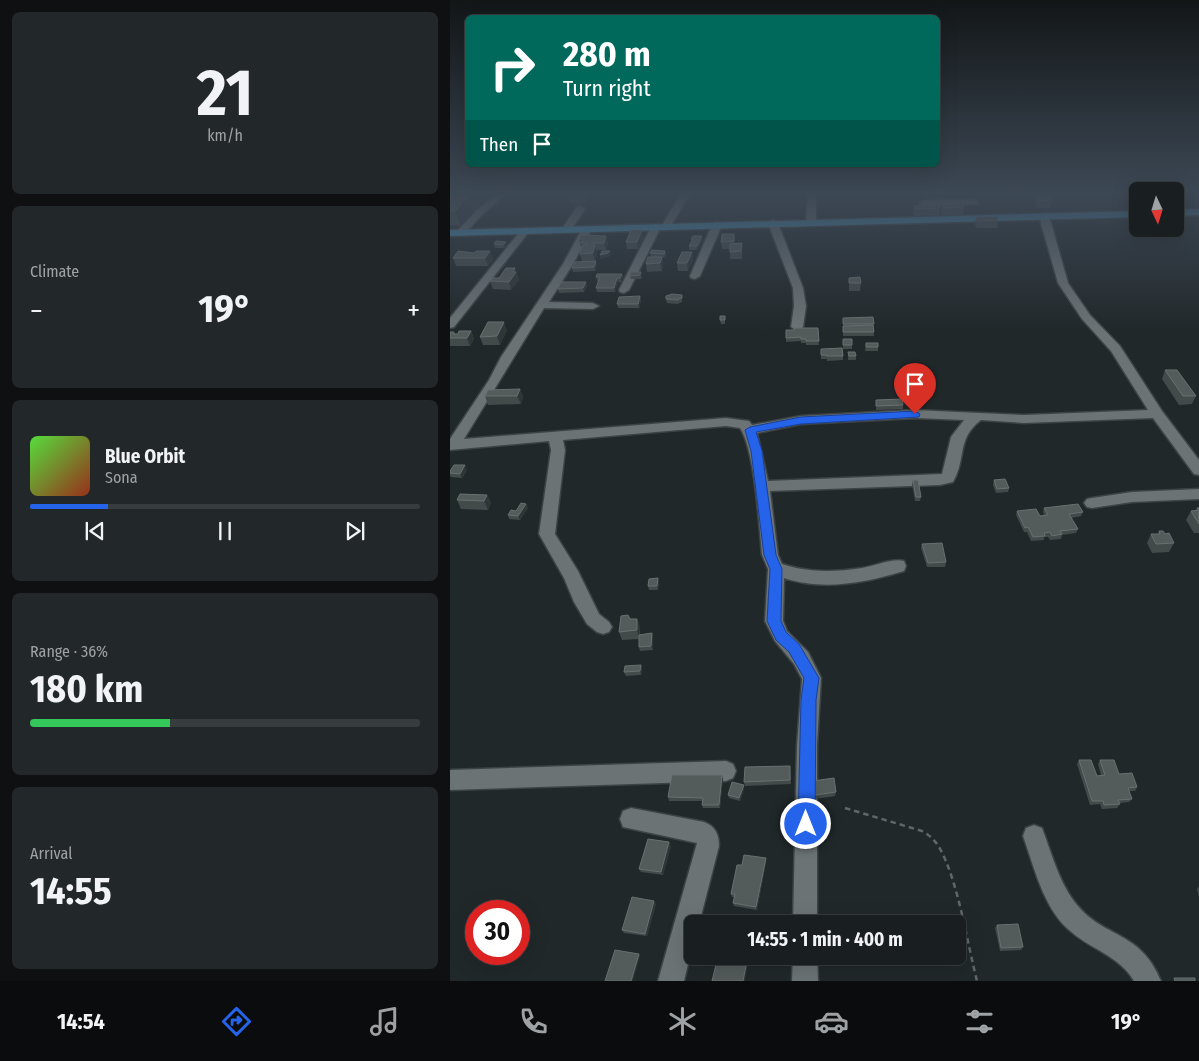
<!DOCTYPE html>
<html lang="en">
<head>
<meta charset="utf-8">
<style>
	:root { --surface:#191e20; --page:#222729; --text:#f1f3f6; --muted:#9fa2a5; --line:#373c3e; --accent:#2563eb }
	body { margin:0; font-family:"Fira Sans Condensed",sans-serif; background:var(--page); color:var(--text); height:100vh; display:flex; flex-direction:column; font-size:19px; white-space:nowrap }
	* { box-sizing:border-box; margin:0 }
	p { font-size:16px; color:var(--muted) }
	.icon { flex:none; width:28px; height:28px; fill:none; stroke:currentColor; stroke-width:2; stroke-linecap:round; stroke-linejoin:round }
	.map { position:relative; flex:1; overflow:hidden }
	.details { display:flex; flex-direction:column; gap:12px; padding:12px; background:#0e1012; width:450px }
	.details>* { flex:none }
	.top-card { position:absolute; left:15px; top:15px; width:475px; height:152px; border-radius:8px; box-shadow:0 5px 20px #0002,0 0 0 1px var(--line); background:#00695c; color:#fff; overflow:hidden }
	.needle { width:32px; rotate:176deg }
	.fabs { position:absolute; left:679px; top:182px; display:grid; gap:10px }
	.fabs a { display:grid; place-items:center; width:55px; height:55px; border-radius:8px; background:var(--surface); box-shadow:0 5px 20px #0002,0 0 0 1px var(--line); font-size:25px }
	.speed { position:absolute; left:15px; top:900px; display:flex; gap:10px; font-size:25px; font-weight:700; text-align:center }
	.speed>* { display:grid; place-content:center; width:65px; height:65px; border-radius:50%; background:var(--surface); box-shadow:0 5px 20px #0002,0 0 0 1px var(--line); line-height:1 }
	.speed .limit { border:8px solid #d22; background:#fff; color:#111 }
	.pin { position:absolute; display:grid; place-items:center; width:42px; height:42px; color:#fff; margin:-51px -21px; border-radius:50% 50% 50% 0; rotate:-45deg; box-shadow:0 0 5px #0007 }
	.pin .icon { rotate:45deg }
	.me { position:absolute; width:55px; margin:-28px; rotate:0deg; stroke-linejoin:round; filter:drop-shadow(0 0 4px #0008) }
	.turn { display:flex; align-items:center; gap:18px; height:105px; padding:0 15px; font-size:22px }
	.turn .icon { width:65px; height:65px; stroke-width:2.5 }
	.turn b { display:block; font-size:35px; line-height:42px }
	.then { display:flex; align-items:center; height:48px; padding:0 15px; background:#0003; gap:10px; font-size:19px }
	.big { font-size:38px; font-weight:700; line-height:1.1 }
	.details .widget { flex:1; display:flex; flex-direction:column; justify-content:center; gap:8px; min-width:0; padding:0 18px; border-radius:8px; background:var(--page) }
	.details .dial { align-items:center; gap:0 }
	.dial b { font-size:65px; line-height:1 }
	.song { display:flex; align-items:center; gap:15px }
	.cover { width:60px; height:60px; border-radius:8px; background:linear-gradient(135deg,hsl(110 70% 55%),hsl(10 70% 35%)) }
	.played { height:5px; border-radius:2px; background:linear-gradient(90deg,var(--accent) 20%,var(--line) 20%) }
	.keys { display:flex; justify-content:space-around; direction:ltr }
	.heat { display:flex; justify-content:space-between; align-items:center; font-size:28px; direction:ltr }
	.charge { height:8px; border-radius:4px; background:linear-gradient(90deg,#34c759 36%,var(--line) 0) }
	.trip { position:absolute; left:234px; top:915px; width:282px; height:50px; border-radius:8px; background:var(--surface); box-shadow:0 5px 20px #0002,0 0 0 1px var(--line); font-weight:700; line-height:50px; text-align:center }
	.menu { display:flex; height:80px; justify-content:space-around; align-items:center; background:#0a0c0d; color:var(--muted) }
	.menu .icon { width:35px; height:35px }
	.menu .active { color:var(--accent) }
	.menu b { font-size:22px; color:var(--text) }
	main { display:flex; flex:1; min-height:0 }
	.map>svg:first-child { display:block }
	.lines { fill:none; stroke-linecap:round; stroke-linejoin:round }
	.minor-casing { stroke:#3d4344; stroke-width:3 }
	.major-casing { stroke:#3d4344; stroke-width:3 }
	.path { stroke:#616769; stroke-width:2.5; stroke-dasharray:5.5 4; stroke-linecap:butt }
	.minor { fill:#6b7375; fill-rule:evenodd }
	.major { fill:#4592ba; fill-rule:evenodd }
	.wall { fill:#434a4a }
	.shaded-wall { fill:#2f3637 }
	.building { fill:#545b5b; stroke:#697070 }
	.route { fill:#2563eb; stroke:#184099 }
</style>
</head>
<body>
<main>
<section class="details">
<div class="widget dial"><b>21</b><p>km/h</p></div>
<div class="widget"><p>Climate</p>
<div class="heat"><a>−</a><b class="big">19°</b><a>+</a></div>
</div>
<div class="widget">
<div class="song"><i class="cover"></i><div><b>Blue Orbit</b><p>Sona</p></div></div>
<div class="played"></div>
<div class="keys"><svg class="icon" aria-label="previous" viewBox="0 0 24 24"><path d="M18 5L8 12l10 7zM5 5v14"/></svg><svg class="icon" aria-label="pause" viewBox="0 0 24 24"><path d="M8 5v14M16 5v14"/></svg><svg class="icon" aria-label="next" viewBox="0 0 24 24"><path d="M6 5l10 7-10 7zM19 5v14"/></svg></div>
</div>
<div class="widget"><p>Range · 36%</p><b class="big">180 km</b><div class="charge"></div></div>
<div class="widget"><p>Arrival</p><b class="big">14:55</b></div>
</section>
<div class="map">
<svg width="749" height="981" viewBox="0 0 749 981">
	<rect width="100%" height="100%" fill="#21282a"/>
	<g class="lines">
		<!-- minor casing -->
		<g class="minor-casing">
			<path id="minor" d="M46,194H56L33,214L13,235H7V231L27,210Z
				M231,194H240L219,229H213L211,227Z
				M358,194H366V222L361,225L356,222Z
				M680,194H688V217L682,214Z
				M525,199L528,200V204L474,206L469,203L474,200Z
				M130,206L135,209L121,230L119,232H113L111,230L127,207Z
				M594,213L599,216L618,283L640,315L670,346L712,411L749,460V475L744,474L703,418L574,423L531,420C506,439 517,458 503,482L490,485L320,491L328,555L332,564C359,573 385,572 412,568C425,566 442,558 454,561L456,566L454,571C415,583 373,591 334,578L333,621L337,631L358,652L371,678L367,745V924H343L347,745L352,679L344,664L325,641L315,621L318,569L312,555C309,525 305,451 290,428L276,426L113,440L115,450L105,534L128,571L149,614L159,622L162,627L159,632L153,634L147,632L137,624L124,602L114,578L89,534L101,450L99,441L0,450V439L39,380L51,357L113,264L132,229L137,226L142,229L123,264L99,302L143,303L149,306L143,309L94,308L14,439L276,418L299,421L302,425L351,416L465,410L574,415L698,410L661,351L632,319L608,283L589,216ZM465,418L514,420L501,437L492,474L318,481L307,433L351,424Z
				M323,220L328,223L353,288L356,306L353,327L347,330L341,327L344,306L343,288L318,223Z
				M267,222L272,225L250,276L245,279L241,278L240,276L262,225Z
				M206,224L211,227L179,290L174,293L170,292L169,290L201,227Z
				M75,228L78,229V233L4,327L0,328V318L72,229Z
				M749,489V499L682,502L642,508L637,507L634,503L637,499L642,498L682,492Z
				M276,761L283,764L286,771L283,778L276,781L0,790V770Z
				M181,808L254,822C265,826 269,834 269,846L249,924H242V947L234,981H208L247,843L173,827L170,819L173,811Z
				M584,825L592,828C602,854 609,883 627,905C655,939 690,930 711,981H684C669,955 639,949 618,929C593,907 584,866 573,836L576,828Z
				M343,956H367L368,981H342Z"/>
		</g>
		<!-- major casing -->
		<g class="major-casing">
			<path id="major" d="M749,209V215L725,216V210Z
				M688,211V217L0,236V230Z"/>
		</g>
		<!-- path -->
		<path class="path" d="M395,808L472,831C479,835 484,839 489,847C508,880 517,942 527,981"/>
		<!-- minor -->
		<use href="#minor" class="minor"/>
		<!-- major -->
		<use href="#major" class="major"/>
	</g>
	<!-- wall -->
	<path class="wall" d="M0,194H38L11,226L0,225Z
		M137,194L138,198L137,202L120,203L118,195Z
		M586,194L602,200L600,208H587L585,201Z
		M492,205L514,207L513,215H492L491,212Z
		M464,206L490,208L489,215L464,216L463,213Z
		M526,217L548,220L547,228H527L525,225Z
		M284,234L285,243L292,251V259H280V249H272L271,242Z
		M131,235L158,243L156,250H147V252L145,261L147,265L145,271L123,272L122,268L132,261L130,254L132,248L131,247L129,239Z
		M194,238L188,249H177L176,242Z
		M241,239L252,240L247,250H239V246L242,242Z
		M46,241L57,245L54,248H45L44,244Z
		M40,251L43,259L38,266H6L3,258L24,253Z
		M215,251L216,254L214,258L212,257L213,265L212,271L197,272L196,264L201,257L200,253Z
		M242,252L243,260L238,271H228L227,263Z
		M65,268L69,280L61,290L43,289L40,281L49,278Z
		M181,272L192,276L191,279H181L180,276Z
		M172,274L173,277L171,282H168L165,292H147L146,288L148,281H147L146,277Z
		M399,278L411,283L410,291H399Z
		M137,286L134,292L109,293L108,289Z
		M232,295V302L229,303L228,304L217,303L216,299Z
		M190,296L191,300L189,308H168L167,304Z
		M423,317L424,336H393V318Z
		M270,320H275V324H271Z
		M368,328L369,345H356V343H351V341L336,342V338L344,330Z
		M57,330L50,345H33L30,337Z
		M21,331L24,339L20,346H0V332H4L5,334H8Z
		M393,339H402V349H393V360L377,361V359H371V349H393Z
		M416,343H428V351H415Z
		M398,352L406,356V360H398Z
		M715,370L746,396L742,404L729,405L712,379Z
		M70,389L73,397L71,404L38,405L35,396Z
		M426,400L453,405V409L426,410Z
		M17,470L12,478L1,477L0,476V471Z
		M463,480L471,497L470,501H465L462,485Z
		M544,480L559,488L558,492L546,493L543,485Z
		M37,495L41,503L38,510L11,509L7,500Z
		M76,504L78,508L70,520L59,519L58,515L66,511Z
		M594,508L633,512L631,516L621,518L628,529L626,533L612,535L611,539L600,540L598,537H594V540L581,541L577,532H574L566,515L567,511L590,516L594,515L593,512Z
		M747,508H749V533H744L736,520L741,511H745Z
		M709,531L715,534L724,543L719,552L702,553L697,543L701,534H708Z
		M472,544L496,562L495,567H477L471,548Z
		M208,578L209,582L208,590H199L198,586Z
		M180,619H187L190,627V635L203,637V650L190,651L189,647V639L172,640L169,632Z
		M191,665L192,669L191,675L176,676L174,672Z
		M629,760L647,776L651,775L648,764L650,760L687,787L685,791H679L682,799L679,802L669,803L670,804L667,808L652,809L650,804L640,805L627,764Z
		M340,766L341,784L295,786L294,782Z
		M273,779L270,808H253L252,805L253,801H219L218,797Z
		M363,785L386,792L385,796L365,799Z
		M294,789L290,801L279,798L278,795Z
		M221,846L213,875L191,872L189,869Z
		M316,858V862L307,910L284,906L283,903L285,897H282L281,894L292,865Z
		M749,886V897L747,889Z
		M206,904L197,936L174,933L172,930Z
		M547,925L573,947L571,950L550,951L545,928Z"/>
	<!-- shaded-wall -->
	<path class="shaded-wall" d="M21,194H38L11,226L5,211Z
		M135,194H137L138,198L137,202Z
		M192,230L194,238L188,249L187,242Z
		M156,236L158,243L156,250L154,243Z
		M252,236V240L247,250V246Z
		M56,242L57,245L54,248L53,245Z
		M144,243L147,252L145,261L143,253V245Z
		M40,251L43,259L38,266L35,258Z
		M160,251L161,255L159,257L150,259V255Z
		M242,252L243,260L238,271L237,263Z
		M212,257L213,265L212,271L210,263Z
		M146,261L147,265L145,271L144,267Z
		M65,268L69,280L61,290L59,282L63,272Z
		M172,274L173,277L171,282L170,278Z
		M167,278L168,282L165,292L164,288Z
		M136,282L137,286L134,292L133,288Z
		M190,296L191,300L189,308L188,304Z
		M54,322L57,330L50,345L47,336Z
		M21,331L24,339L20,346L17,338Z
		M70,389L73,397L71,404L67,396Z
		M15,465L17,470L12,478L10,474Z
		M37,495L41,503L38,510L34,501Z
		M76,504L78,508L70,520L68,516Z
		M208,578L209,582L208,590L207,586Z
		M187,619L190,627L189,639L187,630Z
		M202,633L203,637V650L201,646Z
		M191,665L192,669L191,675L190,671Z
		M272,775L273,779L270,808L269,805Z
		M294,785V789L290,801L289,798Z
		M219,842L221,846L213,875L211,872Z
		M316,858V862L307,910L306,907Z
		M204,901L206,904L197,936L195,934Z
		M189,954L190,956L183,981H181Z
		M298,956H299L295,981H293Z"/>
	<!-- building -->
	<path class="building" d="M0,194H21L5,211H0Z
		M118,194H135L118,195Z
		M587,194H598L602,200L589,201Z
		M512,204L514,207L493,208L492,205Z
		M489,205L490,208L465,209L464,206Z
		M526,217H547L548,220L528,221Z
		M181,230H192L187,242H176Z
		M272,234H284V241L271,242Z
		M131,235L156,236L154,243H144L143,245H145L143,253L130,254L133,245H137L138,243H131L133,239H129Z
		M243,236H252L247,246H239L243,239H241Z
		M46,241L56,242L53,245L44,244Z
		M292,243L291,251L280,252V244Z
		M202,250L215,251L214,254L200,253Z
		M8,251L24,253L26,251H40L35,258H3Z
		M152,251H160L158,253L150,255Z
		M232,252H242L237,263H227Z
		M198,257H212L210,263L196,264Z
		M146,261L144,267L122,268L125,262Z
		M56,268H65L63,272H66L59,282L40,281L43,278H49Z
		M181,272H191L190,275L180,276Z
		M147,274H172L170,278H167L164,288H146L150,277H146Z
		M410,277L411,283H399V278Z
		M111,282H136L133,288L108,289Z
		M222,294L232,295V298L228,299V300L216,299V296Z
		M190,296L188,304H167L169,297Z
		M270,316H275V320H270Z
		M423,317L424,324H393V318Z
		M38,322H54L47,336L30,337Z
		M423,325L424,332H393V326Z
		M344,328H368L369,341H356V339H351V337L336,338V330H344Z
		M9,331H21L17,338H0V332H4L3,334H8Z
		M393,339H402V345H393Z
		M416,343H428V347H416Z
		M392,348L393,356H377V355H371V349Z
		M398,352H405L406,356H399Z
		M715,370H727L746,396H733Z
		M70,389L67,396H35L38,390Z
		M452,399L453,405L426,406V400Z
		M4,465H15L10,474L0,473V471Z
		M555,479L559,488L547,489L544,480Z
		M463,480H468L471,497H466Z
		M10,494L37,495L34,501L7,500Z
		M71,503L76,504L68,516L58,515L61,510L66,511Z
		M628,504L633,512L619,514L628,529L610,531L612,534L602,536L600,532L594,533L595,536L583,537L578,527L575,528L567,511L586,509L590,516L598,515L594,508Z
		M747,508H749V524L741,511L749,510Z
		M709,531H713L715,534L719,533L724,543L706,544L701,534H710Z
		M492,543L496,562L478,563L472,544Z
		M208,578L207,586H198L199,579Z
		M178,615L180,619H187V630L169,632L171,616Z
		M202,633L201,646L189,647V635Z
		M191,665L190,671L174,672L175,666Z
		M629,760H641L647,776L655,775L650,760H664L669,774L682,773L687,787L678,788L682,799L668,800L670,804L654,805L653,801H642Z
		M340,766V780L294,782L295,767Z
		M222,775H272L269,805H252L253,798L218,797Z
		M384,778L386,792L365,795L363,781Z
		M282,782L294,785L289,798L278,795Z
		M198,839L219,842L211,872L189,869Z
		M294,855L316,858L306,907L283,903L285,894H281L287,865H292Z
		M182,897L204,901L195,934L172,930Z
		M568,924L573,947L551,948L547,925Z
		M165,950L189,954L181,981H155Z
		M268,956H298L293,981H262Z
		M724,978H745V981H725Z"/>
	<!-- sky -->
	<linearGradient id="sky" x2="0" y2="1"><stop stop-color="#121617"/><stop offset="0.58" stop-color="#3d4855"/><stop offset="1" stop-color="#3d4855" stop-opacity="0"/></linearGradient>
	<rect width="749" height="332" fill="url(#sky)"/>
	<!-- route -->
	<path class="route" d="M465,411L470,414L469,417L351,424L306,432L312,451L326,555L332,569L331,621L336,632L349,644L369,678L366,700L365,824L362,830L356,833L350,830L348,824L351,700L354,678L339,652L326,640L317,621L320,569L314,555L301,451L295,430L300,427L351,417Z"/>
</svg>
<div class="fabs">
<a><svg class="needle" viewBox="-14 -14 28 28"><path d="M0-13l5 13h-10z" fill="#e53935"/><path d="M0 13l5-13h-10z" fill="#9fa2a5"/></svg></a>
</div>
<div class="speed"><div class="limit">30</div></div>
<div class="pin" style="left:465px;top:414px;background:#d93025"><svg class="icon" aria-label="arrive" viewBox="0 0 24 24"><path d="M6 21V4h12l-3 4 3 4H6"/></svg></div>
<svg class="me" style="left:356px;top:824px" viewBox="-20 -20 40 40"><circle r="17" fill="#2563eb" stroke="#fff" stroke-width="3"/><path d="M0-11L8 9 0 5-8 9z" fill="#fff"/></svg>
<div class="trip">14:55 · 1 min · 400 m</div>
<div class="top-card">
<div class="turn"><svg class="icon" aria-label="right" viewBox="0 0 24 24"><path d="M7 20v-9h11M14 6l5 5-5 5"/></svg><div><b>280 m</b>Turn right</div></div>
<div class="then">Then<svg class="icon" aria-label="arrive" viewBox="0 0 24 24"><path d="M6 21V4h12l-3 4 3 4H6"/></svg></div>
</div>
</div>
</main>
<nav class="menu">
<b>14:54</b>
<svg class="icon active" aria-label="directions" viewBox="0 0 24 24"><path d="M12 3l9 9-9 9-9-9zM9 14v-3h6M13 9l2 2-2 2"/></svg>
<svg class="icon" aria-label="music" viewBox="0 0 24 24"><path d="M9 18V5l10-2v13"/><circle cx="6" cy="18" r="3"/><circle cx="16" cy="16" r="3"/></svg>
<svg class="icon" aria-label="phone" viewBox="0 0 24 24"><path d="M5 4h4l2 5-3 2q2 4 5 5l2-3 5 2v4C11 20 4 13 5 4z"/></svg>
<svg class="icon" aria-label="climate" viewBox="0 0 24 24"><path d="M12 3v18M4 7l16 10M4 17L20 7"/></svg>
<svg class="icon" aria-label="car" viewBox="0 0 24 24"><path d="M5 17H2v-5l4-1 3-4h7l3 4 3 1v5h-3M9 17h6M6 11h13"/><circle cx="7" cy="17" r="2"/><circle cx="17" cy="17" r="2"/></svg>
<svg class="icon" aria-label="filters" viewBox="0 0 24 24"><path d="M4 7h16M4 17h16"/><circle cx="9" cy="7" r="2"/><circle cx="15" cy="17" r="2"/></svg>
<b>19°</b>
</nav>
</body>
</html>
